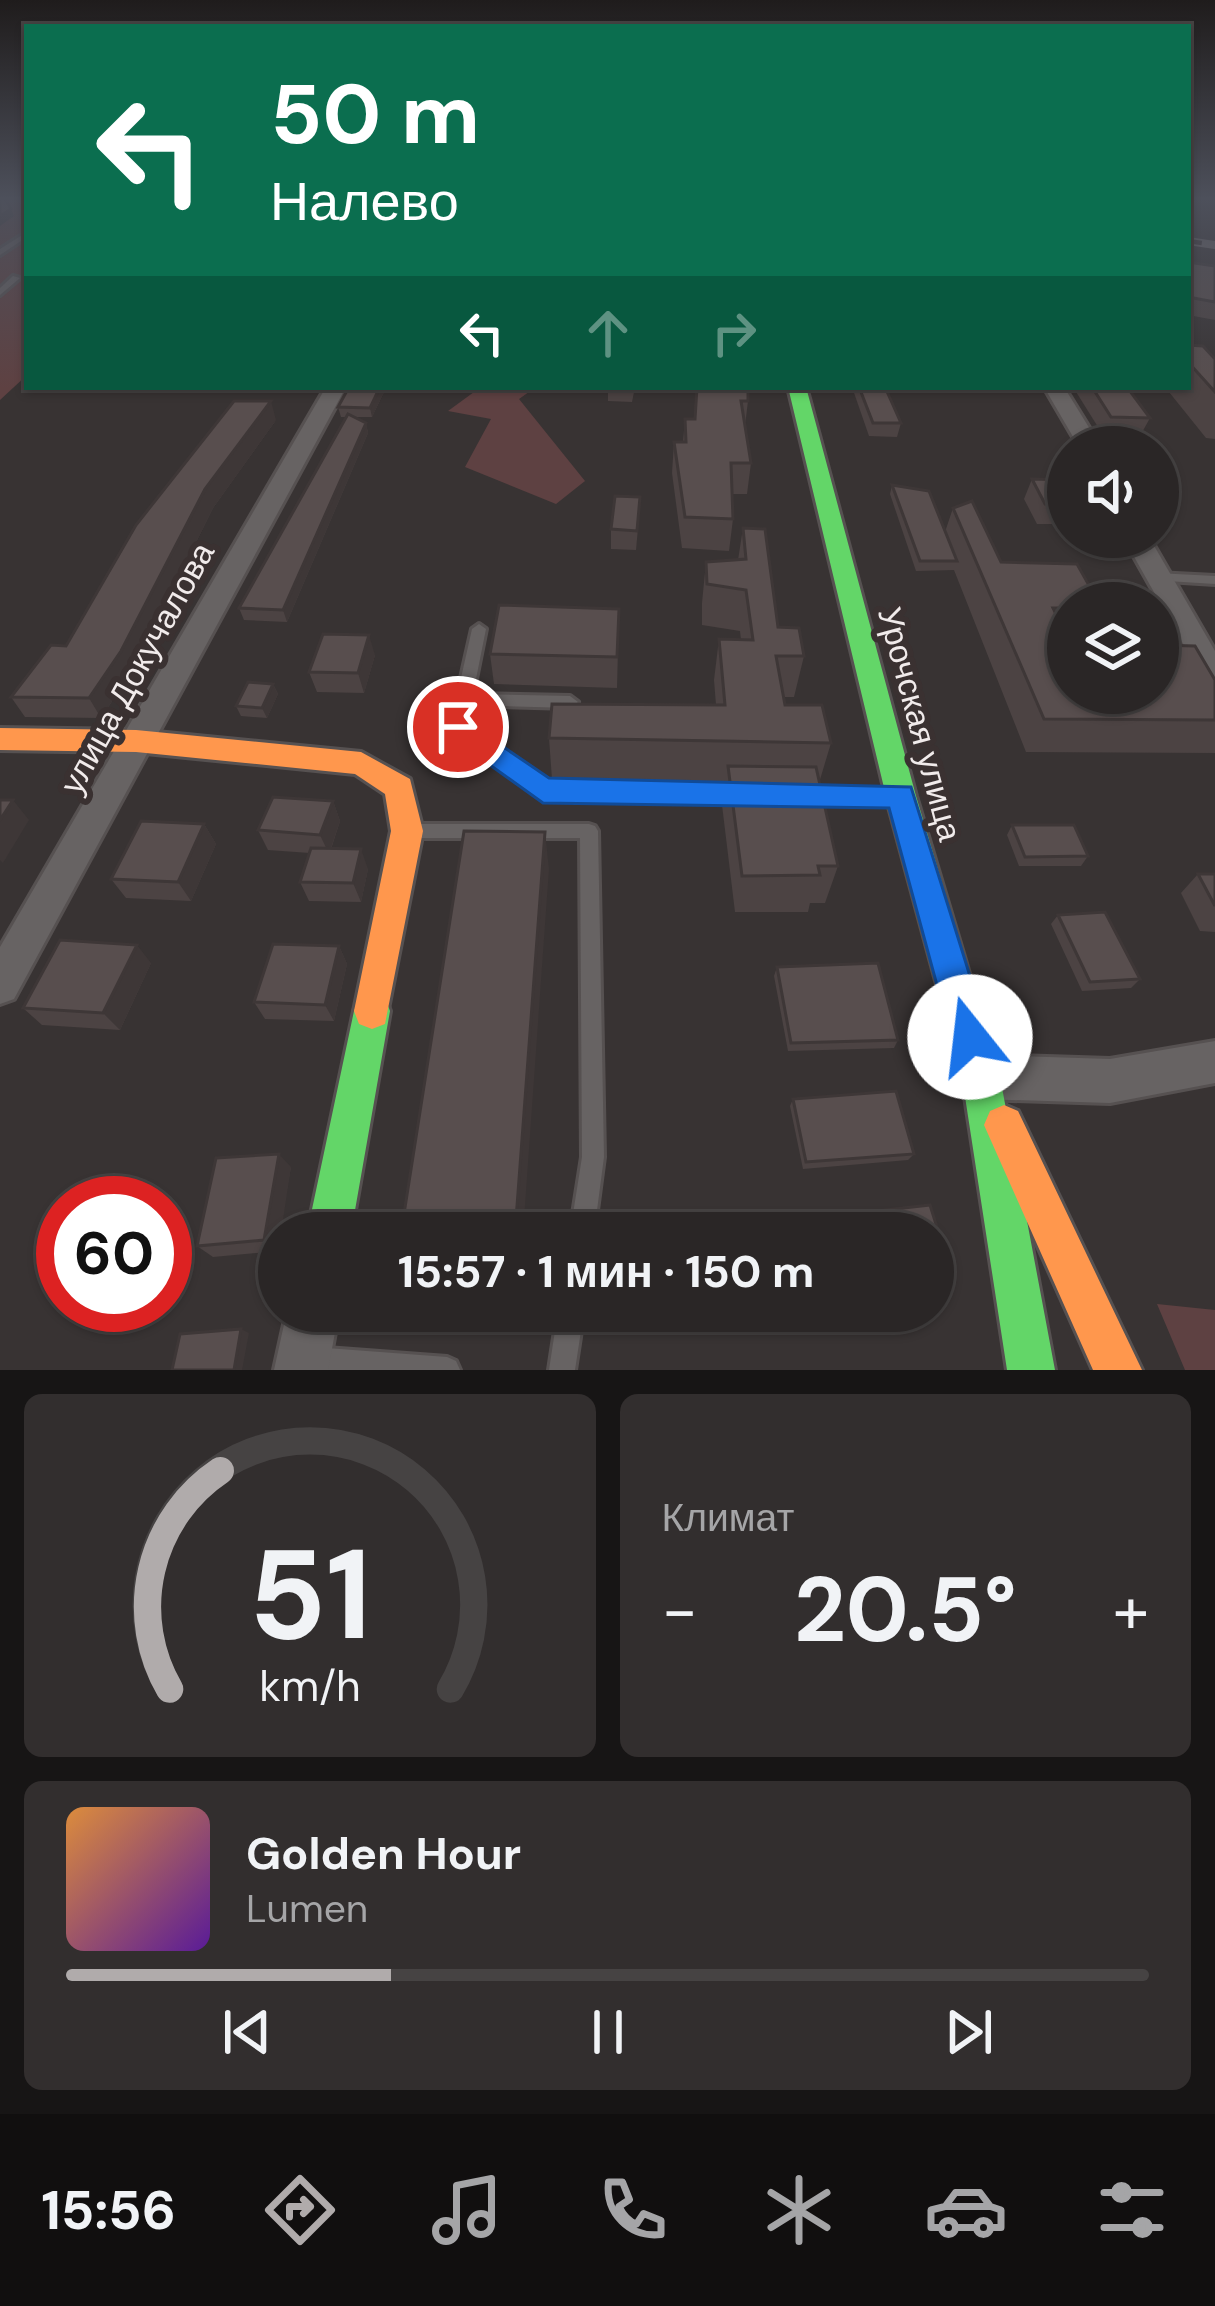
<!DOCTYPE html>
<html lang="ru">
<head>
<meta charset="utf-8">
<style>
	:root { --surface:#2a2626; --page:#322e2e; --text:#f1f3f6; --muted:#a5a5a7; --line:#464343; --accent:#b0abab }
	body { margin:0; font-family:"DM Sans",sans-serif; background:var(--page); color:var(--text); height:100vh; display:flex; flex-direction:column; font-size:45px; white-space:nowrap }
	* { box-sizing:border-box; margin:0 }
	p { font-size:39px; color:var(--muted) }
	.icon { flex:none; width:66px; height:66px; fill:none; stroke:currentColor; stroke-width:2; stroke-linecap:round; stroke-linejoin:round }
	.map { position:relative; height:1370px; overflow:hidden }
	.details { display:flex; flex-direction:column; gap:24px; padding:24px; background:#171515; flex:1 }
	.details>* { flex:none }
	.guide { position:absolute; left:24px; top:24px; width:1167px; height:366px; border-radius:0px; box-shadow:0 3px 9px #0004,0 0 0 3px var(--line); background:#0b6e4f; color:#fff; overflow:hidden }
	.buttons { position:absolute; left:1047px; top:426px; display:grid; gap:24px }
	.buttons a { display:grid; place-items:center; width:132px; height:132px; border-radius:50%; background:var(--surface); box-shadow:0 3px 9px #0004,0 0 0 3px var(--line); font-size:60px }
	.speed { position:absolute; left:36px; top:1176px; display:flex; gap:24px; font-size:60px; font-weight:700; text-align:center }
	.speed>* { display:grid; place-content:center; width:156px; height:156px; border-radius:50%; background:var(--surface); box-shadow:0 3px 9px #0004,0 0 0 3px var(--line); line-height:1 }
	.speed .limit { border:18px solid #d22; background:#fff; color:#111 }
	.pin { position:absolute; display:grid; place-items:center; width:102px; height:102px; color:#fff; margin:-51px; border:6px solid #fff; border-radius:50%; box-shadow:0 3px 12px #0007 }
	.me { position:absolute; width:132px; margin:-66px; rotate:344deg; stroke-linejoin:round; filter:drop-shadow(0 0 9px #0008) }
	.turn { display:flex; align-items:center; gap:42px; height:252px; padding:0 48px; font-size:54px }
	.turn .icon { width:156px; height:156px; stroke-width:2.5 }
	.turn b { display:block; font-size:84px; line-height:102px }
	.lanes { display:flex; align-items:center; height:114px; padding:0 48px; background:#0003; justify-content:center; gap:60px; direction:ltr }
	.lanes .off { opacity:.35 }
	.big { font-size:90px; font-weight:700; line-height:1.1 }
	.details .tile { flex:1; display:flex; flex-direction:column; justify-content:center; gap:18px; min-width:0; padding:0 42px; border-radius:18px; background:var(--page) }
	.details .dial { align-items:center; gap:0 }
	.dial svg { height:312px; overflow:visible; fill:none; stroke:var(--line); stroke-width:7; stroke-linecap:round; text-anchor:middle }
	.dial text { fill:var(--text); stroke:none }
	.song { display:flex; align-items:center; gap:36px }
	.cover { width:144px; height:144px; border-radius:18px; background:linear-gradient(135deg,hsl(30 70% 55%),hsl(270 70% 35%)) }
	.played { height:12px; border-radius:6px; background:linear-gradient(90deg,var(--accent) 30%,var(--line) 30%) }
	.keys { display:flex; justify-content:space-around; direction:ltr }
	.heat { display:flex; justify-content:space-between; align-items:center; font-size:66px; direction:ltr }
	.details .tiles { flex:1; display:grid; gap:24px; grid-template-columns:1fr 1fr }
	.tile:last-child { grid-column:span 2 }
	.trip { position:absolute; left:258px; top:1212px; width:696px; height:120px; border-radius:60px; background:var(--surface); box-shadow:0 3px 9px #0004,0 0 0 3px var(--line); font-weight:700; line-height:120px; text-align:center }
	.tab-bar { display:flex; height:192px; justify-content:space-around; align-items:center; background:#110f0f; color:var(--muted) }
	.tab-bar .icon { width:84px; height:84px }
	.tab-bar .on { color:var(--accent) }
	.tab-bar b { font-size:54px; color:var(--text) }
	.map>svg:first-child { display:block }
	.green { fill:#5e4142 }
	.lines { fill:none; stroke-linecap:round; stroke-linejoin:round }
	.lane-casing { stroke:#565151; stroke-width:6 }
	.street-casing { stroke:#565151; stroke-width:6 }
	.fast-casing { stroke:#565151; stroke-width:6 }
	.slow-casing { stroke:#565151; stroke-width:6 }
	.lane { fill:#676363; fill-rule:evenodd }
	.street { fill:#676363; fill-rule:evenodd }
	.fast { fill:#63d668; fill-rule:evenodd }
	.slow { fill:#ff974d; fill-rule:evenodd }
	.rail-casing { stroke:#746f6f; stroke-width:8 }
	.rail { stroke:#3a3131; stroke-width:4.5; stroke-dasharray:14; stroke-linecap:butt }
	.wall { fill:#4c4343 }
	.shaded-wall { fill:#3e3737 }
	.building { fill:#584e4e; stroke:#3e3737; stroke-width:3 }
	.route { fill:#1a73e8; stroke:#114b97; stroke-width:3 }
	.labels { text-anchor:middle; dominant-baseline:central; stroke-width:12; stroke-linejoin:round; paint-order:stroke }
	.street-label { font-size:33px; fill:#f1ebeb; stroke:#3a3131 }
</style>
</head>
<body>
<div class="map">
<svg width="1215" height="1370" viewBox="0 0 1215 1370">
	<rect width="100%" height="100%" fill="#383333"/>
	<!-- green -->
	<path class="green" d="M27,198V375L0,400V199Z
		M472,387H536L519,399L585,481L556,504L465,467L491,419L448,411L474,392Z
		M1157,1304L1215,1310V1370H1185Z"/>
	<g class="lines">
		<!-- lane casing -->
		<g class="lane-casing">
			<path id="lane" d="M27,232V237L0,255V249Z
				M13,276L20,278L0,295V288Z
				M1156,573L1215,576V584L1151,580L1149,577Z
				M479,624L486,629L473,694L570,696L578,702L570,708L470,705L466,725L546,783L742,786L748,788L750,793L748,798L742,800L543,797L537,795L452,731L450,727L472,629Z
				M802,787L892,789L898,791L900,796L898,801L892,803L802,801L796,799L794,794L796,789Z
				M414,824H589L595,826L598,831L604,1157L594,1233H570L582,1157L580,838H414L408,836L405,831L408,826Z
				M558,1311H584L575,1370H549Z
				M313,1347L447,1357L456,1361L460,1370H305L300,1360L304,1351Z"/>
		</g>
		<!-- street casing -->
		<g class="street-casing">
			<path id="street" d="M326,387H346L14,999L0,1004V947Z
				M1044,387H1064L1101,447H1079Z
				M1123,537H1149L1215,651V687L1205,683Z
				M1215,1041V1083L1110,1103L981,1099L966,1092L959,1077L966,1062L981,1055L1110,1059Z
				M287,1311H339L328,1370H274Z"/>
		</g>
		<!-- fast casing -->
		<g class="fast-casing">
			<path id="fast" d="M788,387H806L916,796L1000,1077L1055,1370H1007L962,1077L886,796Z
				M372,993L385,998L390,1011L351,1233H307L354,1011L359,998Z"/>
		</g>
		<!-- slow casing -->
		<g class="slow-casing">
			<path id="slow" d="M0,728L136,730L361,752L410,779L423,831L385,1024L372,1029L359,1024L354,1011L391,831L385,794L355,774L136,752L0,750Z
				M1004,1105L1018,1111L1142,1370H1093L984,1125L990,1111Z"/>
		</g>
		<!-- lane -->
		<use href="#lane" class="lane"/>
		<!-- street -->
		<use href="#street" class="street"/>
		<!-- fast -->
		<use href="#fast" class="fast"/>
		<!-- slow -->
		<use href="#slow" class="slow"/>
		<!-- rail casing -->
		<g class="rail-casing">
			<path id="rail" d="M1188,241L1215,245"/>
		</g>
		<!-- rail -->
		<use href="#rail" class="rail"/>
	</g>
	<!-- wall -->
	<path class="wall" d="M1188,262L1215,266V320L1188,315Z
		M1188,345L1215,359V439L1206,438L1165,387H1188Z
		M349,387H383L384,392L372,417H354L366,423L368,433L287,622L244,620L239,608L346,417H341L338,407Z
		M608,387H635L632,402L608,401Z
		M696,387L748,401L745,426L751,463L747,494H732L733,519L729,551L682,548L672,473L674,442H683L685,419H694Z
		M852,387H885L901,423L897,437L869,436Z
		M1073,387H1127L1150,418L1140,436L1103,435Z
		M276,420L213,508L132,671L101,718L25,717L11,697L66,646Z
		M1032,479L1068,480V524H1037L1024,499Z
		M892,485L945,532L953,508L1001,562L1068,603V693H1158V645L1215,680V753L1026,752L954,570L916,571L890,494Z
		M639,517L636,550L611,549V529Z
		M743,528L778,627L804,656L794,697H783L785,705L831,743L819,783L838,866L825,903H810L808,912H735L722,805L725,782L552,779L549,738L716,705L714,680L719,639L741,640L740,631L702,625V603L706,562L738,560Z
		M619,609L617,688L494,684L490,654Z
		M375,655L364,693L317,692L309,672Z
		M273,684L278,694L267,718L241,716L236,706Z
		M333,801L340,821L331,849L368,869L361,902L309,901L300,882L310,853L268,850L258,830Z
		M204,824L216,844L191,901L126,898L111,879Z
		M1012,825L1088,856L1081,866H1019L1007,835Z
		M1198,874H1215V932L1200,931L1181,893Z
		M1058,915L1140,979L1131,988L1082,991L1051,924Z
		M339,946L347,964L334,1021L265,1019L254,1002Z
		M151,963L120,1030L42,1025L23,1008Z
		M777,967L898,1040L894,1048L788,1051L774,976Z
		M793,1099L914,1154L908,1160L803,1169L790,1106Z
		M291,1167L279,1233L278,1251L213,1257L197,1246Z
		M930,1205L947,1259L933,1269V1233H852L850,1225L859,1213Z
		M390,1311H518L516,1329L406,1326Z"/>
	<!-- shaded-wall -->
	<path class="shaded-wall" d="M11,209L14,216L0,226V216Z
		M380,387H383L384,392L372,417L370,408Z
		M271,401L276,420L213,508L132,671L101,718L89,698L205,489Z
		M366,423L368,433L287,622L283,610Z
		M369,635L375,655L364,693L358,673Z
		M273,684L278,694L267,718L262,708Z
		M13,800L29,820L3,863L0,860V820Z
		M333,801L340,821L329,854L320,835Z
		M204,824L216,844L191,901L178,882Z
		M545,832L549,869L523,1233H515Z
		M361,849L368,869L361,902L353,883Z
		M137,945L151,963L120,1030L103,1013Z
		M339,946L347,964L334,1021L325,1005Z
		M279,1154L291,1167L281,1233H279L278,1251L264,1240Z
		M509,1311H518L516,1329L508,1313Z
		M241,1329L249,1333L242,1370H234Z"/>
	<!-- building -->
	<path class="building" d="M0,197H4L11,209L0,216Z
		M1188,262L1215,266V302L1188,297Z
		M1188,345L1203,346L1215,359V392L1188,362Z
		M349,387H380L370,408L338,407Z
		M697,387H748V401H741L751,463H731L733,519L685,517L674,442H686L685,419H695Z
		M859,387H885L901,423H873Z
		M1092,387H1127L1150,418L1111,417Z
		M234,401H271L205,489L121,651L89,698L11,697L51,645L66,646L136,525Z
		M348,414L366,423L283,610L239,608Z
		M1032,479L1068,480V504H1045Z
		M892,485L929,491L957,561H920Z
		M615,496L640,497L637,531L611,529Z
		M972,501L1001,562L1077,564L1099,603H1068V608H1053L1068,638V693H1158V676H1167L1158,660V645L1195,646L1215,680V720L1044,719L953,508Z
		M743,528L765,529L778,627L799,628L804,656H776L785,705H822L831,743L549,738L552,704L725,705L719,639L753,640L746,590L707,584L706,562L746,559Z
		M499,605L619,609L617,657L490,654Z
		M323,634L369,635L358,673L309,672Z
		M248,682L273,684L262,708L236,706Z
		M728,766L816,767L838,866H818L820,875L742,876Z
		M273,797L333,801L320,835L258,830Z
		M0,800H13L0,820Z
		M141,821L204,824L178,882L111,879Z
		M1012,825H1074L1088,856L1025,857Z
		M464,831L545,832L515,1233H401Z
		M311,848L361,849L353,883L300,882Z
		M1198,874H1215V906Z
		M1105,912L1140,979L1090,982L1058,915Z
		M60,940L137,945L103,1013L23,1008Z
		M273,944L339,946L325,1005L254,1002Z
		M878,963L898,1040L791,1043L777,967Z
		M896,1091L914,1154L806,1162L793,1099Z
		M279,1154L264,1240L197,1246L216,1158Z
		M930,1205L947,1259L933,1261V1233H865L859,1213Z
		M425,1311H509L508,1313Z
		M241,1329L234,1370H172L180,1334Z"/>
	<!-- sky -->
	<linearGradient id="sky" x2="0" y2="1"><stop stop-color="#1f1c1c"/><stop offset="0.51" stop-color="#4d505b"/><stop offset="1" stop-color="#4d505b" stop-opacity="0"/></linearGradient>
	<rect width="1215" height="389" fill="url(#sky)"/>
	<!-- route -->
	<path class="route" d="M458,716L549,778L911,787L989,1037L983,1051L970,1056L956,1051L951,1037L889,808L543,803L448,735V719Z"/>
	<g class="labels">
		<!-- street labels -->
		<g class="street-label">
			<text transform="translate(137 668) rotate(-61)">улица Докучалова</text>
			<text transform="translate(920 724) rotate(75)">Урочская улица</text>
		</g>
	</g>
</svg>
<div class="buttons">
<a><svg class="icon" aria-label="sound" viewBox="0 0 24 24"><path d="M4 9h4l5-4v14l-5-4H4zM17 9q2 3 0 6"/></svg></a>
<a><svg class="icon" aria-label="layers" viewBox="0 0 24 24"><path d="M12 4l9 5-9 5-9-5zM3 14l9 5 9-5"/></svg></a>
</div>
<div class="speed"><div class="limit">60</div></div>
<div class="pin" style="left:458px;top:727px;background:#d93025"><svg class="icon" aria-label="arrive" viewBox="0 0 24 24"><path d="M6 21V4h12l-3 4 3 4H6"/></svg></div>
<svg class="me" style="left:970px;top:1037px" viewBox="-20 -20 40 40"><circle r="19" fill="#fff"/><path d="M0-13L10 11 0 6-10 11z" fill="#1a73e8"/></svg>
<div class="trip">15:57 · 1 мин · 150 m</div>
<div class="guide">
<div class="turn"><svg class="icon" aria-label="left" viewBox="0 0 24 24"><path d="M17 20v-9H6M10 6l-5 5 5 5"/></svg><div><b>50 m</b>Налево</div></div>
<div class="lanes"><svg class="icon" aria-label="left" viewBox="0 0 24 24"><path d="M17 20v-9H6M10 6l-5 5 5 5"/></svg><svg class="icon off" aria-label="ahead" viewBox="0 0 24 24"><path d="M12 20V5M6 11l6-6 6 6"/></svg><svg class="icon off" aria-label="right" viewBox="0 0 24 24"><path d="M7 20v-9h11M14 6l5 5-5 5"/></svg></div>
</div>
</div>
<section class="details">
<div class="tiles">
<div class="tile dial"><svg viewBox="0 0 100 80">
<path d="M14 69A42 42 0 1 1 86 69"/>
<path d="M14 69A42 42 0 0 1 27 13" stroke="#b0abab"/>
<text x="50" y="56" font-size="32" font-weight="700">51</text>
<text x="50" y="72" font-size="11">km/h</text>
</svg></div>
<div class="tile"><p>Климат</p>
<div class="heat"><a>−</a><b class="big">20.5°</b><a>+</a></div>
</div>
<div class="tile">
<div class="song"><i class="cover"></i><div><b>Golden Hour</b><p>Lumen</p></div></div>
<div class="played"></div>
<div class="keys"><svg class="icon" aria-label="previous" viewBox="0 0 24 24"><path d="M18 5L8 12l10 7zM5 5v14"/></svg><svg class="icon" aria-label="pause" viewBox="0 0 24 24"><path d="M8 5v14M16 5v14"/></svg><svg class="icon" aria-label="next" viewBox="0 0 24 24"><path d="M6 5l10 7-10 7zM19 5v14"/></svg></div>
</div>
</div>
</section>
<nav class="tab-bar">
<b>15:56</b>
<svg class="icon on" aria-label="directions" viewBox="0 0 24 24"><path d="M12 3l9 9-9 9-9-9zM9 14v-3h6M13 9l2 2-2 2"/></svg>
<svg class="icon" aria-label="music" viewBox="0 0 24 24"><path d="M9 18V5l10-2v13"/><circle cx="6" cy="18" r="3"/><circle cx="16" cy="16" r="3"/></svg>
<svg class="icon" aria-label="phone" viewBox="0 0 24 24"><path d="M5 4h4l2 5-3 2q2 4 5 5l2-3 5 2v4C11 20 4 13 5 4z"/></svg>
<svg class="icon" aria-label="climate" viewBox="0 0 24 24"><path d="M12 3v18M4 7l16 10M4 17L20 7"/></svg>
<svg class="icon" aria-label="car" viewBox="0 0 24 24"><path d="M5 17H2v-5l4-1 3-4h7l3 4 3 1v5h-3M9 17h6M6 11h13"/><circle cx="7" cy="17" r="2"/><circle cx="17" cy="17" r="2"/></svg>
<svg class="icon" aria-label="filters" viewBox="0 0 24 24"><path d="M4 7h16M4 17h16"/><circle cx="9" cy="7" r="2"/><circle cx="15" cy="17" r="2"/></svg>
</nav>
</body>
</html>
